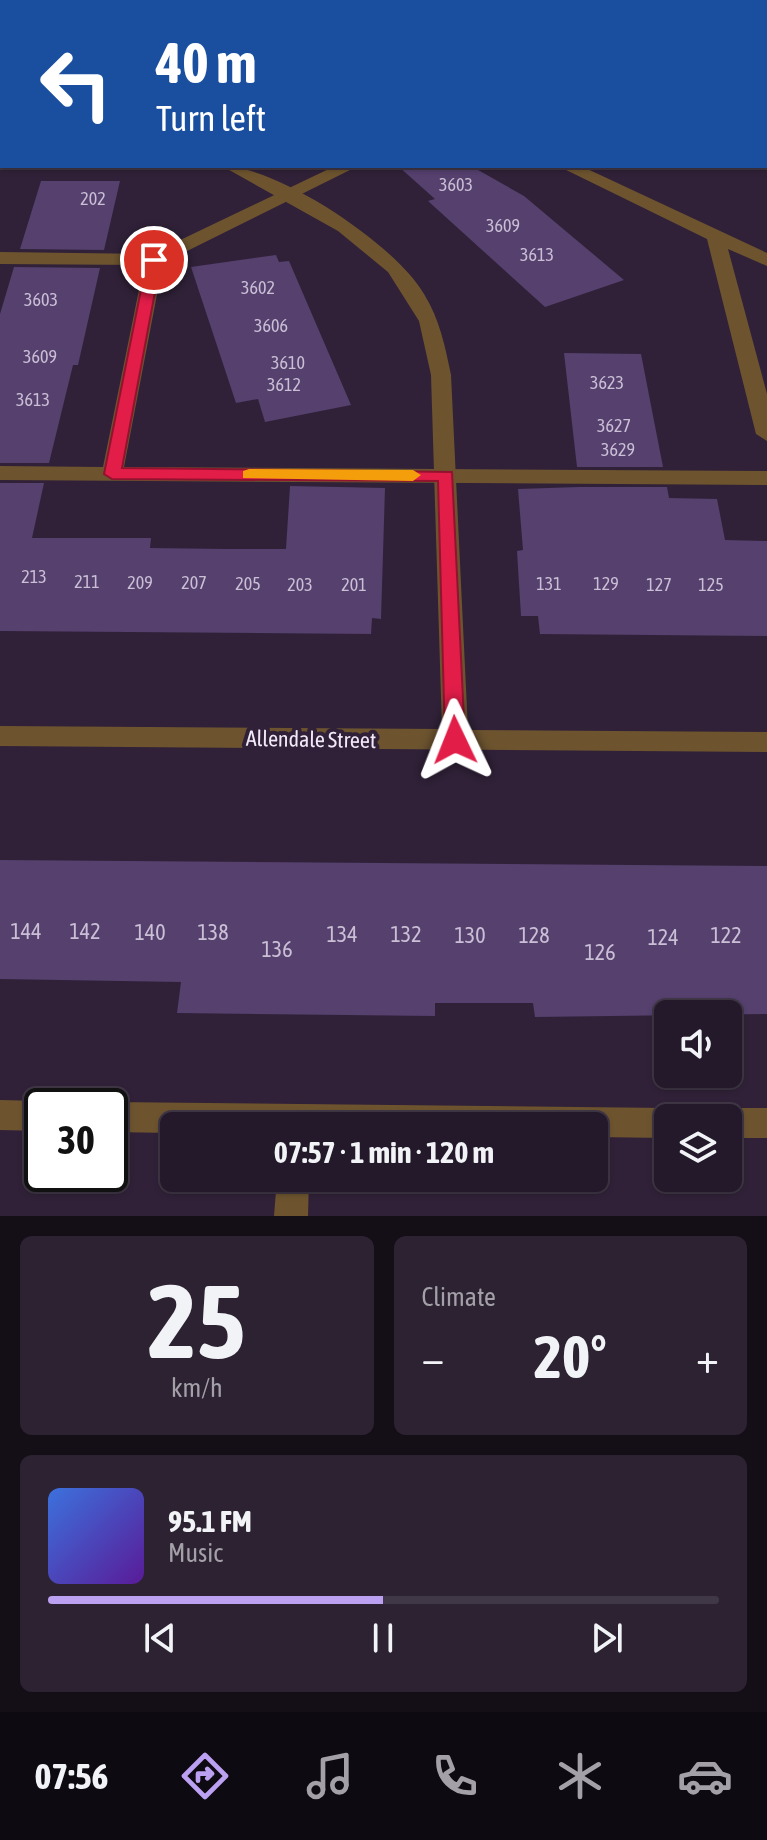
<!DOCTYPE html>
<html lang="en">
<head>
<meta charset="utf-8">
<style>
	:root { --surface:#24192a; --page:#2c2232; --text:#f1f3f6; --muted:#a3a0a8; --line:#413847; --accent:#bca0f2 }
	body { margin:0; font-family:"Asap Condensed",sans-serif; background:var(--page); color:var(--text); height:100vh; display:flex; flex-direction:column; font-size:30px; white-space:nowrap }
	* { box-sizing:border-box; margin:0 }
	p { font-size:26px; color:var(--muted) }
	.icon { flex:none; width:44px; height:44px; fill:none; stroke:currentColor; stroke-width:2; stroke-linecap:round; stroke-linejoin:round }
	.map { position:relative; height:1216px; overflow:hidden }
	.side { display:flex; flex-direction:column; gap:20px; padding:20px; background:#140e17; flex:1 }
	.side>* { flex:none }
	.banner { position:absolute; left:0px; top:0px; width:768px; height:168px; box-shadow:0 2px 6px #0004,0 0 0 2px var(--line); background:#1a4fa0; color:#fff; overflow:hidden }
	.buttons { position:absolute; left:654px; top:1000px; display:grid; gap:16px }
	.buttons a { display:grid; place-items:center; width:88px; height:88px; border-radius:12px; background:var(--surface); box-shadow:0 2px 6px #0004,0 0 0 2px var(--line); font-size:40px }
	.speed { position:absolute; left:24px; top:1088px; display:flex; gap:16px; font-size:40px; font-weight:700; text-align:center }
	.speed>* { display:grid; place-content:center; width:104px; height:104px; border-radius:50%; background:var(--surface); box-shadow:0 2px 6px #0004,0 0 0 2px var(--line); line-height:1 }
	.speed .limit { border:4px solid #111; border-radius:12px; background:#fff; color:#111 }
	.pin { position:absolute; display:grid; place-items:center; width:68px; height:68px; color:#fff; margin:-34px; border:4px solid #fff; border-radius:50%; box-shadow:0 2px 8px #0007 }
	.me { position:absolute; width:88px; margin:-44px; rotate:358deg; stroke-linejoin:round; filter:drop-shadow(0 0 6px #0008) }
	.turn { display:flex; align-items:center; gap:28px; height:168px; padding:0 24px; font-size:36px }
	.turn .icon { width:104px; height:104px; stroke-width:2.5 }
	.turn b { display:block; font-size:56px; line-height:68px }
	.big { font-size:60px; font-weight:700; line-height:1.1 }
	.side .widget { flex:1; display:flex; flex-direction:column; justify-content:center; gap:12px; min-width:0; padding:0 28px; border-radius:12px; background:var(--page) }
	.side .dial { align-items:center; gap:0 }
	.dial b { font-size:104px; line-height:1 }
	.song { display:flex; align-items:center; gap:24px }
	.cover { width:96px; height:96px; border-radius:12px; background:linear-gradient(135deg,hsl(220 70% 55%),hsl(270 70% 35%)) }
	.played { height:8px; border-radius:4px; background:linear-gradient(90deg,var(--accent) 50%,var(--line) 50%) }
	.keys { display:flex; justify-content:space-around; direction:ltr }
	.heat { display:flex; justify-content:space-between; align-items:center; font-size:44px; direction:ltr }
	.side .tiles { flex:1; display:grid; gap:20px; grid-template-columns:1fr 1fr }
	.widget:last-child { grid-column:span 2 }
	.trip { position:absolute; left:160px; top:1112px; width:448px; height:80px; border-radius:12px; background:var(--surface); box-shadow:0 2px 6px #0004,0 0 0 2px var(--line); font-weight:700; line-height:80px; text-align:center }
	.dock { display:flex; height:128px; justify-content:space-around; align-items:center; background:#0e0a11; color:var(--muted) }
	.dock .icon { width:56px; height:56px }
	.dock .current { color:var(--accent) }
	.dock b { font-size:36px; color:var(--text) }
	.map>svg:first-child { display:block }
	.building { fill:#55406e }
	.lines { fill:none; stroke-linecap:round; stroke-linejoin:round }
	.lane { fill:#6d542f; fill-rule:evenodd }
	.street { fill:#6d542f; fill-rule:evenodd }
	.route { fill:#e11d48; stroke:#92132f; stroke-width:2 }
	.slow { fill:#f59e0b }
	.labels { text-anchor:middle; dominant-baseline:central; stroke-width:8; stroke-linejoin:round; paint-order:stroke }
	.number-label { font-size:18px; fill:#cbbfd6 }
	.street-label { font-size:22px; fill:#f2e9f8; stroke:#302138 }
	.near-number-label { font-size:22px; fill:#cbbfd6 }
</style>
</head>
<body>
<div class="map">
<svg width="767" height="1216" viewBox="0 0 767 1216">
	<rect width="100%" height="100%" fill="#302138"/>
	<!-- building -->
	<path class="building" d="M398,166H471L524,196L624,280L545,307L428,201L435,199Z
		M41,181H120L104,250L20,249Z
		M276,255L279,262L289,261L351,405L265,422L258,399L236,403L191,267Z
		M14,267L100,268L78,365H73L49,463H0V314Z
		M564,353L641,354L663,467H577Z
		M0,483H44L32,538H151L150,548L225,549H286L290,486L385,488L381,619L372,618L371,634L0,631Z
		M579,487H667L669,498L717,499L725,540L767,541V636L540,634L538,616H521L517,551L523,550L518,489Z
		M0,860L767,866V1014L535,1017L533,1003H435V1016L177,1013L181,982L0,979Z"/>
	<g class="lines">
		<!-- lane -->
		<path class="lane" d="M206,0H223L224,2H207Z
			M0,11H2V19H0Z
			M335,166H358L163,263L124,467L767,471V485L0,480V466L103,467L144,265L0,264V252L151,254Z
			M558,166H581L767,253V266L728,249L767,394V441L756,434L707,239Z
			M0,1100L42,1101L53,1106H42V1131L0,1130Z
			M110,1102L668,1108L679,1112L682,1118H668V1138L594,1137V1126H174V1133L110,1132V1106H100Z
			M728,1108H767V1138H728V1118H714L717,1112Z
			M277,1178H309L308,1216H274Z"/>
		<!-- street -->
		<path class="street" d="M513,0H531L532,2H514Z
			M766,95H767V106H766Z
			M0,117H2V127H0Z
			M222,166C278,166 396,245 424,294C440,320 445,346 451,375L468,730L767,732V752L0,746V726L442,729L431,375L419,321L388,272L338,231Z"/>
	</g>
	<!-- route -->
	<path class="route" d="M154,255L161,260L122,468L452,472L465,740L462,746H448L445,740L438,481L112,479L104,474L147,260Z"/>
	<!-- slow -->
	<path class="slow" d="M249,469L413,470L421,475L413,481L243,478V471Z"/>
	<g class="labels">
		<!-- number labels -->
		<g class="number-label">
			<text x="456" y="184">3603</text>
			<text x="93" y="198">202</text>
			<text x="503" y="225">3609</text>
			<text x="537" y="254">3613</text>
			<text x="258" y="287">3602</text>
			<text x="41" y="299">3603</text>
			<text x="271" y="325">3606</text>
			<text x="40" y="356">3609</text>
			<text x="288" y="362">3610</text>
			<text x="607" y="382">3623</text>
			<text x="284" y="384">3612</text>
			<text x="33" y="399">3613</text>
			<text x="614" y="425">3627</text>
			<text x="618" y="449">3629</text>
			<text x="34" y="576">213</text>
			<text x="87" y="581">211</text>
			<text x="140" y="582">209</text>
			<text x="194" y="582">207</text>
			<text x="248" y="583">205</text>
			<text x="549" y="583">131</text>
			<text x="606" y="583">129</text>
			<text x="300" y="584">203</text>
			<text x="354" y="584">201</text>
			<text x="659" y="584">127</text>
			<text x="711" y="584">125</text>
		</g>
		<!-- street labels -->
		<g class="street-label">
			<text transform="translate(311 739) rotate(1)">Allendale Street</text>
		</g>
		<!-- near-number labels -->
		<g class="near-number-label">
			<text x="26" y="931">144</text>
			<text x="85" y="931">142</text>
			<text x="150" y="932">140</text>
			<text x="213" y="932">138</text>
			<text x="342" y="934">134</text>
			<text x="406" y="934">132</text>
			<text x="470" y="935">130</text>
			<text x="534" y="935">128</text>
			<text x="726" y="935">122</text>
			<text x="663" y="937">124</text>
			<text x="277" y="949">136</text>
			<text x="600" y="952">126</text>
		</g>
	</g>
</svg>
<div class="buttons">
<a><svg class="icon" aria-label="sound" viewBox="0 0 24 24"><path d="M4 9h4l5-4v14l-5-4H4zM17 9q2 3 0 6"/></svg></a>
<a><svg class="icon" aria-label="layers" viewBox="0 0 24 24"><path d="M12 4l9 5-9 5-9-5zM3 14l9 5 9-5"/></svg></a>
</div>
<div class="speed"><div class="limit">30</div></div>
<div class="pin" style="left:154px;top:260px;background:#d93025"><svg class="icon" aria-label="arrive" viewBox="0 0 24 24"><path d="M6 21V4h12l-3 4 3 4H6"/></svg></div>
<svg class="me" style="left:455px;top:740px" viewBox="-20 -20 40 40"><path d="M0-17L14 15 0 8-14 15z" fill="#e11d48" stroke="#fff" stroke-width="4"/></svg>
<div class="trip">07:57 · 1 min · 120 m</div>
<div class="banner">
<div class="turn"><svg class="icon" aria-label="left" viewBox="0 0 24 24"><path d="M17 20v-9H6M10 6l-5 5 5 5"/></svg><div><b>40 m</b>Turn left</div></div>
</div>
</div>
<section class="side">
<div class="tiles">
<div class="widget dial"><b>25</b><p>km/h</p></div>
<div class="widget"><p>Climate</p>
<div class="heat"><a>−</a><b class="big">20°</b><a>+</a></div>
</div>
<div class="widget">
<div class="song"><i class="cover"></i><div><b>95.1 FM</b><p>Music</p></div></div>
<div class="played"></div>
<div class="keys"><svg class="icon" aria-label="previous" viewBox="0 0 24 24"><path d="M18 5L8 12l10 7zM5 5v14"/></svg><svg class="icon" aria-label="pause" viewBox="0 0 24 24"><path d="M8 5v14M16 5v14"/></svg><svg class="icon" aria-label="next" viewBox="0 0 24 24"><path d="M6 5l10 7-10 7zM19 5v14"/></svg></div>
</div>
</div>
</section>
<nav class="dock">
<b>07:56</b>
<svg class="icon current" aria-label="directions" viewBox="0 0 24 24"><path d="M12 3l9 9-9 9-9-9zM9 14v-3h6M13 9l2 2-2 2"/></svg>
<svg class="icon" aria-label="music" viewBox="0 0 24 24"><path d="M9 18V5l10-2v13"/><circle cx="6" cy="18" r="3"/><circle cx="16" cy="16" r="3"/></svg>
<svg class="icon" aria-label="phone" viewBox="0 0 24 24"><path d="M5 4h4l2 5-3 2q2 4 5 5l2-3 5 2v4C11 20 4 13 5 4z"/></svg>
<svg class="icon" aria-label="climate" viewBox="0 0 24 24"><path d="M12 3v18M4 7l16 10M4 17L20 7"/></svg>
<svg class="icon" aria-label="car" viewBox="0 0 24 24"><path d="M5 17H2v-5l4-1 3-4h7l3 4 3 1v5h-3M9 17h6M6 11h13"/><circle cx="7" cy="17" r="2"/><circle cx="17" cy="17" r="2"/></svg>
</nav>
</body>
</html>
